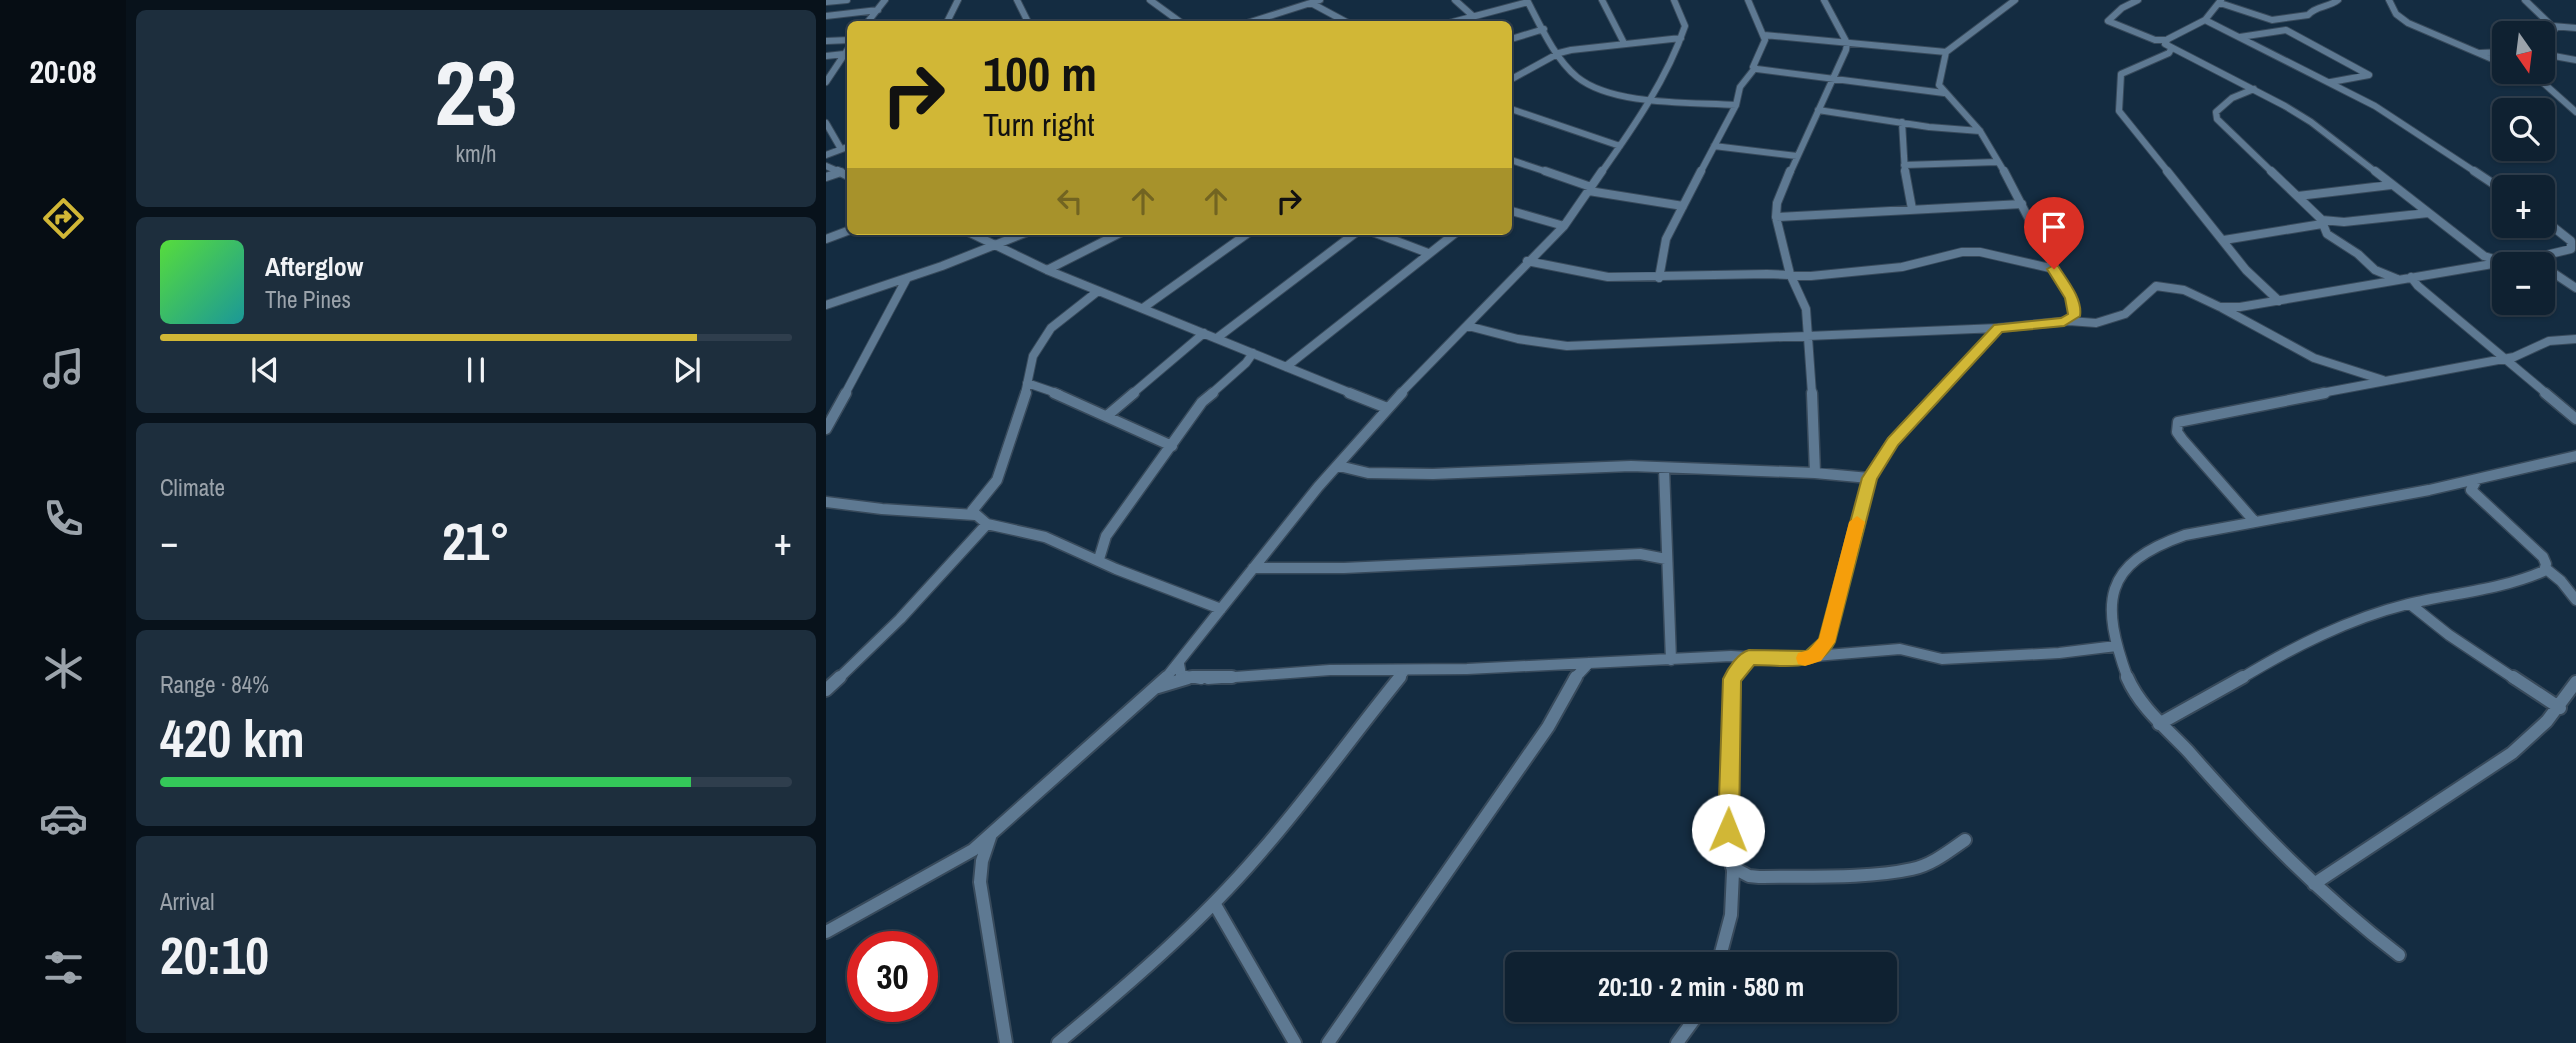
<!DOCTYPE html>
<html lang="en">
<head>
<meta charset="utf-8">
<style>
	:root { --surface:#0f2131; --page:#1d2e3d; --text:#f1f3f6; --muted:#9ba3ab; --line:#2f3e4d; --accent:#d1b736 }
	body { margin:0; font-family:"Archivo Narrow",sans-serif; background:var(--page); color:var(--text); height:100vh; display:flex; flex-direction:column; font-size:26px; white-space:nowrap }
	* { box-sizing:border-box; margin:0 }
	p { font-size:23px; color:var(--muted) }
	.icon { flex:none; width:38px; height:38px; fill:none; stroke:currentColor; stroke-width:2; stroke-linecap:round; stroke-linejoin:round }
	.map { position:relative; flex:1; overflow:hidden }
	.details { display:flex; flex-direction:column; gap:10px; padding:10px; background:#08121b; width:700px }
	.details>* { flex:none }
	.hud { position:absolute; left:21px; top:21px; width:665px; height:214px; border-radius:10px; box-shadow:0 2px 5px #0004,0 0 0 2px var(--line); background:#d1b736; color:#111; overflow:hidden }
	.needle { width:46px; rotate:166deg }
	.tools { position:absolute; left:1666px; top:21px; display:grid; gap:14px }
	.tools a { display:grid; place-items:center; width:63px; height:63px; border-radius:10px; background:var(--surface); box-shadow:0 2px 5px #0004,0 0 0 2px var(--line); font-size:35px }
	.speed { position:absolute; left:21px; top:931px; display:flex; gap:14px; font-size:35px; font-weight:700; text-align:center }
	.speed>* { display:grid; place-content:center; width:91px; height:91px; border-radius:50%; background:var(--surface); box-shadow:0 2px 5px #0004,0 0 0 2px var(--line); line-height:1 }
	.speed .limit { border:10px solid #d22; background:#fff; color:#111 }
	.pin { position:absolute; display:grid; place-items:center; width:60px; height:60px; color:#fff; margin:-72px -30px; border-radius:50% 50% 50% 0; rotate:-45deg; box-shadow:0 0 7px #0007 }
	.pin .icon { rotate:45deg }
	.me { position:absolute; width:77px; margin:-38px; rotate:1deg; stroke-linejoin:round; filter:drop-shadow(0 0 5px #0008) }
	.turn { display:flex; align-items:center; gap:24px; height:147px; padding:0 21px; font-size:32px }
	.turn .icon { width:91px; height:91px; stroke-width:2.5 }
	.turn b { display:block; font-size:49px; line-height:60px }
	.lanes { display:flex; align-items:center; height:66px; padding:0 21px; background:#0003; justify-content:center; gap:35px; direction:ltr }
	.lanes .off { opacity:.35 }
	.big { font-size:52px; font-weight:700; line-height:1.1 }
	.details .card { flex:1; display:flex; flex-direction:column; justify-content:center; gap:10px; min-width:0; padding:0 24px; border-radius:10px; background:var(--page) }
	.details .dial { align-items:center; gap:0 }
	.dial b { font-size:91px; line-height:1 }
	.song { display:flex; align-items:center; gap:21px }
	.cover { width:84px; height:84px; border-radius:10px; background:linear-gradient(135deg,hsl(110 70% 55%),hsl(180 70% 35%)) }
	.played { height:7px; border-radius:4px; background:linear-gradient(90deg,var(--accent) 85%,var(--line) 85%) }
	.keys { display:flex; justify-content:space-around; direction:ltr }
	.heat { display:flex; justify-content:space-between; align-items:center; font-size:38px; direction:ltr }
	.charge { height:10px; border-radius:5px; background:linear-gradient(90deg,#34c759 84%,var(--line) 0) }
	.trip { position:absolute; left:679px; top:952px; width:392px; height:70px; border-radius:10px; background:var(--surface); box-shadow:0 2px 5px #0004,0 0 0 2px var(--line); font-weight:700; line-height:70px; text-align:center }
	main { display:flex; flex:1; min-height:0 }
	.menu { display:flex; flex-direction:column; width:126px; justify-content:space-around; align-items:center; background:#060d14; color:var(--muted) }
	.menu .icon { width:49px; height:49px }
	.menu .active { color:var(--accent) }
	.menu b { font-size:32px; color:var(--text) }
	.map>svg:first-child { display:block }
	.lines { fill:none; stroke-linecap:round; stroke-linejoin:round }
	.street-far3-casing { stroke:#384a5b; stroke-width:8 }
	.street-far2-casing { stroke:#384a5b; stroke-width:10 }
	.street-far1-casing { stroke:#384a5b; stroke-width:13 }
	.street-casing { stroke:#384a5b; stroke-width:16 }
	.street-far3 { stroke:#5e7992; stroke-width:6 }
	.street-far2 { stroke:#5e7992; stroke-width:8 }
	.street-far1 { stroke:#5e7992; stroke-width:10 }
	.street { stroke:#5e7992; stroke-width:12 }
	.route { fill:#d1b736; stroke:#887723; stroke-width:2 }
	.slow { fill:#f59e0b }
</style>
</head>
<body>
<main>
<nav class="menu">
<b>20:08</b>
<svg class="icon active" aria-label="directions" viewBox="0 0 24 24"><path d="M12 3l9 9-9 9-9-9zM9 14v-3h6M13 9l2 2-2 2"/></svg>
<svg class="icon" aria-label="music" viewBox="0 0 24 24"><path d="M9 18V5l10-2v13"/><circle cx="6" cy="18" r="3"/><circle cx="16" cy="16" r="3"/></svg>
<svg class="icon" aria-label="phone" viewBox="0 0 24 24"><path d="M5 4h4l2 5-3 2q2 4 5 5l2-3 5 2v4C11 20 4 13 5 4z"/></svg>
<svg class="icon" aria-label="climate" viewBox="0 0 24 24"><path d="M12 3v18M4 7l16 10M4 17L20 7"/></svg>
<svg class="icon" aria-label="car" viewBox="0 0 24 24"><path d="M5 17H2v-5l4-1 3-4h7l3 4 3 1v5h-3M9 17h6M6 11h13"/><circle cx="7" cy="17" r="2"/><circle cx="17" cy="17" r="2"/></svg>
<svg class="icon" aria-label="filters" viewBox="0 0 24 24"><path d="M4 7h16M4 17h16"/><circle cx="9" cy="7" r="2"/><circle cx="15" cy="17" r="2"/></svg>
</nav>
<section class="details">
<div class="card dial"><b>23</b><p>km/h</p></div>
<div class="card">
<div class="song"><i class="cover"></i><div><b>Afterglow</b><p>The Pines</p></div></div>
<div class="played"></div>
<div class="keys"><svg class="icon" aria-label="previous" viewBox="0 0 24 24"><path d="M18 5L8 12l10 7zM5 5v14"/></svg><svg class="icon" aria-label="pause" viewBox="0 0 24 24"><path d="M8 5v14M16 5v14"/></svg><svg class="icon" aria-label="next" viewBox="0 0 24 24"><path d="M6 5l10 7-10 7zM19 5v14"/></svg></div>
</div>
<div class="card"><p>Climate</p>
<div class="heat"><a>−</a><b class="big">21°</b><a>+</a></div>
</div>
<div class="card"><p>Range · 84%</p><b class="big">420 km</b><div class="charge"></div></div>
<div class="card"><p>Arrival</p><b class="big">20:10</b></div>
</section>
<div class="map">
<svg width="1750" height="1043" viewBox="0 0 1750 1043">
	<rect width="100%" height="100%" fill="#142c41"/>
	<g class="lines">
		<!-- street-far3 casing -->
		<g class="street-far3-casing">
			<path id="street-far3" d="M191,0L203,24
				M324,0L357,24
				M629,0L648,17
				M701,0C714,25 729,59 751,77C787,106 865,102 910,105
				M776,0L798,43
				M922,0L939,40L927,67L931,69L1118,93
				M1312,0L1296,8L1282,21L1329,40H1341
				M1395,0L1379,20L1342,39L1339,44L1459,106L1485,122L1551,173
				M1563,0L1570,14L1582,23L1678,64
				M1699,0L1729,29
				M0,2L21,0
				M485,3L524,24
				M1394,3L1446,20L1482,15C1491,5 1502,8 1512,0
				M0,16L52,10
				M1379,20L1549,106L1651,173
				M40,24L59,0
				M120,24L132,0
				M418,24L494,0
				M619,24L702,2
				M1726,26L1750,28
				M938,35L1120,52
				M1414,37L1460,30L1543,75L1505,82
				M682,40L718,29
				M0,41L24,40
				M1654,53L1678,52
				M1717,54L1750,60
				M0,56L18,54
				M1696,72L1714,80L1750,112
				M682,81L733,53L745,50L855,38
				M0,82L24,46
				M1428,89L1406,98L1390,112L1391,119L1447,173
				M682,108L794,146
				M992,110L1103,127L1154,131
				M1076,122L1079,173
				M0,123L15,149
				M888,146L971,156
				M0,155L24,146
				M682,159L724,173
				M1078,165L1171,162
				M0,166L16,173
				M12,173L15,172
				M775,173C807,128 841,79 859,26L848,0
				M874,173L910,105L914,87L929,68
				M964,173L1020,50L1021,43L998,0
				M1179,173L1154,131L1113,85L1120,52L1189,0
				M1343,173L1293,111L1295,74L1343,53L1345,49"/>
		</g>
		<!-- street-far2 casing -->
		<g class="street-far2-casing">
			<path id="street-far2" d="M12,171L24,177
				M719,171L765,187
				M964,171L951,203L950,217L964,274L980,309L986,394
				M1079,171L1086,209
				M1341,171L1420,270L1453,301
				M1445,171L1495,219L1501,234L1532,254L1549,270L1571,279
				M1549,171L1658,256L1674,261
				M1648,171L1678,191
				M0,177L15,172
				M763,191L857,206
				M1472,196L1565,185
				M682,210L738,226
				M950,217L1196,204
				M1496,220L1518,222L1602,213
				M140,231L221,270L527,394
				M544,231L602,253
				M0,239L24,230
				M1398,240L1496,224
				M701,261L782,277L941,274L985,276L1076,267L1136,252H1154L1228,269
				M1716,264V256L1745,249V241L1717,219
				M1717,266L1750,288
				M221,270L298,231
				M1585,277L1592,286L1721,394
				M833,278L840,239L875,171
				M0,305L116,266L204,231
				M317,308L425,231
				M1396,308L1488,358L1557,380
				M1243,321L1270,323L1299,314L1330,286L1358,290L1394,307H1414L1678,262L1705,261L1714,264
				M642,326L692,339L741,346L1172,328L1243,321L1248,316L1249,308L1178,171
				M391,338L532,231
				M460,367L632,231
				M201,383L233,394
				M19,394L81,278
				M199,394L207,356L225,328L272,291
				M306,394L378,333
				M385,394L420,363L427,353
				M574,394L738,226L776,171
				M1110,394L1172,328
				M1490,394L1688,357L1723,341L1750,339"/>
		</g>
		<!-- street-far1 casing -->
		<g class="street-far1-casing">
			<path id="street-far1" d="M228,393L346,446
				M523,393L561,408
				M986,393L989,473
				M1719,393L1750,419
				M282,415L308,393
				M0,429L20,393
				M513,466L542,473L607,474L805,466L989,473L1043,478
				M838,468L845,660
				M0,502L56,509L149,515
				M1429,522L1356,439L1351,432L1352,422L1499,393
				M161,524L219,537L290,569L395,609
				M273,559L280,536L376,402L387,393
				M427,568H518L814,554L840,559
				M1719,568L1735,581L1750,600
				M1584,604L1623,635L1689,679
				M989,656L1074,649L1116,659L1233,653L1290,646
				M353,664L355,675L375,679
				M12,679L74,619L161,524L146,511L171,480L200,393
				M339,679L492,487L576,393
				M382,679L504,670L641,669L905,656L960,659L988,656L1001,642L1043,478L1067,441L1112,393
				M572,679L579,670
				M748,679L763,663
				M906,679L923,657
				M1302,679C1274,602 1276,564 1359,535L1603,490L1750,456
				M1414,679C1467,647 1522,619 1582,604C1628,593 1674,590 1718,571L1720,564L1717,557L1645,490L1651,479"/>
		</g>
		<!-- street casing -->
		<g class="street-casing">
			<path id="street" d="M366,677H406
				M1301,677C1314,707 1340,728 1362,751C1427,825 1494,895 1573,955
				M1687,677L1734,708
				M332,687L362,678
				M0,690L14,677
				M1333,724L1417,677
				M164,837L156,861L154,882L180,1043
				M906,867L923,876L933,877C980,876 1041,879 1086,869C1106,865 1123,851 1139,840
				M1488,884L1686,753L1721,721L1750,682
				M388,903L469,1043
				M0,932L147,850L341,677
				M892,964L905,915L907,872L903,830L908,677
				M232,1043C303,984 374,923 434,853C483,797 527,735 574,677
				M502,1043L722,727L750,677
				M851,1043L875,1010"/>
		</g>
		<!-- street-far3 -->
		<use href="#street-far3" class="street-far3"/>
		<!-- street-far2 -->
		<use href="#street-far2" class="street-far2"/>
		<!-- street-far1 -->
		<use href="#street-far1" class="street-far1"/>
		<!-- street -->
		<use href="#street" class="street"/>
	</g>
	<!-- route -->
	<path class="route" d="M1228,265L1232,266C1241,280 1257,299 1254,316L1238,326L1176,332L1072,445L1051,479L1009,642C993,674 958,665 928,665L915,681L913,830L910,837L902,840L895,837L892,830L897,679C902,668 912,653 923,650L980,651L993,639L1036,478L1062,438L1168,325L1235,318L1242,314L1239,298L1221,269Z"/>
	<!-- slow -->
	<path class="slow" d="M1031,516L1039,522L1009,642L995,661L979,666L972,664L970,658L972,653L983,650L993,638L1023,522Z"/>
</svg>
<div class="tools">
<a><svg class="needle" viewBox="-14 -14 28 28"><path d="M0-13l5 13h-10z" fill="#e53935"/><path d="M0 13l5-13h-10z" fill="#9ba3ab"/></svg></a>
<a><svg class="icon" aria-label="search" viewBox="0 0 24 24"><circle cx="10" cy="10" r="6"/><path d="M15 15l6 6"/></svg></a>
<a>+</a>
<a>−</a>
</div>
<div class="speed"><div class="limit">30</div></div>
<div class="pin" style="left:1228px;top:269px;background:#d93025"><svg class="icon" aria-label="arrive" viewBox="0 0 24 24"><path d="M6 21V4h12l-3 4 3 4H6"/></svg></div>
<svg class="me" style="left:902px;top:830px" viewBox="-20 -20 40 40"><circle r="19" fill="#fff"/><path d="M0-13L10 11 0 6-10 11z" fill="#d1b736"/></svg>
<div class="trip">20:10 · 2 min · 580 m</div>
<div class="hud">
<div class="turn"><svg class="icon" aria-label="right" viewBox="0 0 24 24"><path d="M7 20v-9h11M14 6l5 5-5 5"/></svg><div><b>100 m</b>Turn right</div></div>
<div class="lanes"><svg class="icon off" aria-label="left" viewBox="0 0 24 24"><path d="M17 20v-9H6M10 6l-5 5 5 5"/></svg><svg class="icon off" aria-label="ahead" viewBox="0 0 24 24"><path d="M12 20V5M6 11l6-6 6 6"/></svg><svg class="icon off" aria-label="ahead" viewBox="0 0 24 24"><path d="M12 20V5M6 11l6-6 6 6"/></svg><svg class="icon" aria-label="right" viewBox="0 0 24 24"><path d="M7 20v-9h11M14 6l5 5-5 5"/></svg></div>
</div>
</div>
</main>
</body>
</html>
